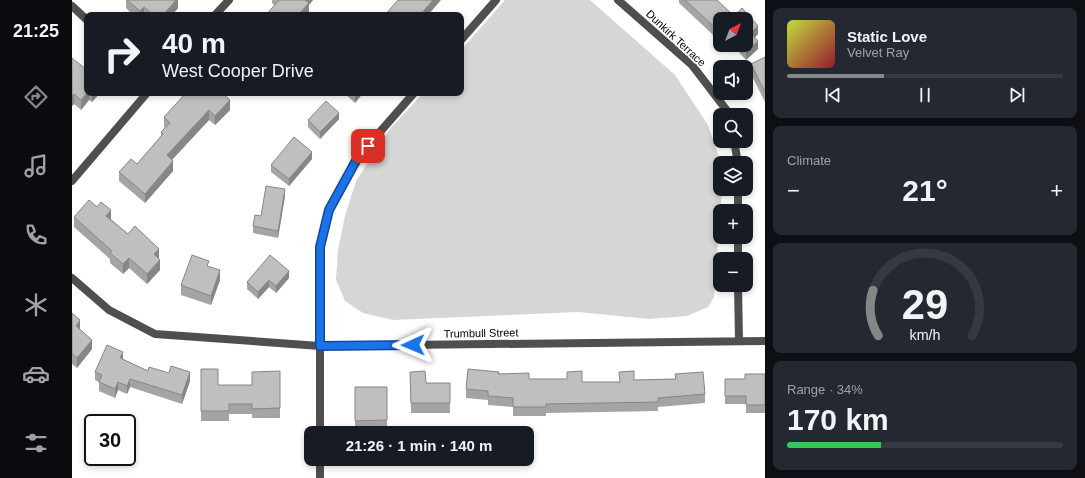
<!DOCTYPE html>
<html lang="en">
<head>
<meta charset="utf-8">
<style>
	:root { --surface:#171b24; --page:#242831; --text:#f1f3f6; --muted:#9ea1a6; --line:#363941; --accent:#858687 }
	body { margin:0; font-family:Arial,sans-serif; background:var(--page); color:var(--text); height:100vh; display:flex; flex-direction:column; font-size:15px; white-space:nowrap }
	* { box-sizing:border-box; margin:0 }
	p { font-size:13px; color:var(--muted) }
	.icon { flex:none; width:22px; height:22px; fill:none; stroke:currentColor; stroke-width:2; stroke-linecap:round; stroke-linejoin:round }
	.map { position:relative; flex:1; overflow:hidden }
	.details { display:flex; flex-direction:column; gap:8px; padding:8px; background:#0d0f14; width:320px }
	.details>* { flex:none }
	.hud { position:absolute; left:12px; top:12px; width:380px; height:84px; border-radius:8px; box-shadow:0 2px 6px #0003; background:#171b24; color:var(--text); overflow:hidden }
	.needle { width:26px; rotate:42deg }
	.fabs { position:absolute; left:641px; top:12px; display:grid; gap:8px }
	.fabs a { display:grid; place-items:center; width:40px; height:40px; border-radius:8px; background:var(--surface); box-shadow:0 2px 6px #0003; font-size:20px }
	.speed { position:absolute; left:12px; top:414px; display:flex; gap:8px; font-size:20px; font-weight:700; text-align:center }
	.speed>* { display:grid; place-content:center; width:52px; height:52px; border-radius:50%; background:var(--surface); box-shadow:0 2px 6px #0003; line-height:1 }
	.speed .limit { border:2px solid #111; border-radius:6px; background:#fff; color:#111 }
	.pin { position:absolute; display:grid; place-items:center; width:34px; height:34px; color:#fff; margin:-17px; border-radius:8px; box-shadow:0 2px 6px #0006 }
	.me { position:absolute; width:44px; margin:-22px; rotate:269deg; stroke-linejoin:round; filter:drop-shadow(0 0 3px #0008) }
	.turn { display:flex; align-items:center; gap:14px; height:84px; padding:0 12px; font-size:18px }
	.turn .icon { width:52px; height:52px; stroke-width:2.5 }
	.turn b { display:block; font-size:28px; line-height:34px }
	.big { font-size:30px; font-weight:700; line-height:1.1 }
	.details .tile { flex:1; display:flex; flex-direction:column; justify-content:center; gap:6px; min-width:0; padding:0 14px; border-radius:8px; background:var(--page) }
	.details .dial { align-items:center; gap:0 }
	.dial svg { height:104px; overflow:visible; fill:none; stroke:var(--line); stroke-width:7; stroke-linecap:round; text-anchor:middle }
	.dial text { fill:var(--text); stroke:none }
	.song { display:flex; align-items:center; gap:12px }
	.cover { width:48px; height:48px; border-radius:6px; background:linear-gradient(135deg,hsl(70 70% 55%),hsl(350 70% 35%)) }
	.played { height:4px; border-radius:2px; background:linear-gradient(90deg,var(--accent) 35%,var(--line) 35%) }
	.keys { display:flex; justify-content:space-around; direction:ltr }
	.heat { display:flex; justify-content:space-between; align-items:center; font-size:22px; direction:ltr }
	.charge { height:6px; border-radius:3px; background:linear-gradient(90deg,#34c759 34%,var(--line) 0) }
	.trip { position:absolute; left:232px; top:426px; width:230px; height:40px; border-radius:8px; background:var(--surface); box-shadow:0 2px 6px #0003; font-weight:700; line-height:40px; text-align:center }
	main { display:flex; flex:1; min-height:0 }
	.tabs { display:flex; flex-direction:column; width:72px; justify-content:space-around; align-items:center; background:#090b0e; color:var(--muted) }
	.tabs .icon { width:28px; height:28px }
	.tabs .selected { color:var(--accent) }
	.tabs b { font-size:18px; color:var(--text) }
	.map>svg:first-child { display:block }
	.green { fill:#d6d6d6 }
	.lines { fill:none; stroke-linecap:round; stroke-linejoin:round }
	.street { stroke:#4f4f4f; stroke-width:8 }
	.wall { fill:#a4a4a4 }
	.shaded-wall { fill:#868686 }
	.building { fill:#bfbfbf; stroke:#868686 }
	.route-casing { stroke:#114b97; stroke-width:10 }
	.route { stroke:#1a73e8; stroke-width:7 }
	.labels { text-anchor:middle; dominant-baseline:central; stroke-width:3.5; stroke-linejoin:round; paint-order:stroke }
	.street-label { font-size:11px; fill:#000; stroke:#fff }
</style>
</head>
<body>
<main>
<nav class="tabs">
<b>21:25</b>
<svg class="icon selected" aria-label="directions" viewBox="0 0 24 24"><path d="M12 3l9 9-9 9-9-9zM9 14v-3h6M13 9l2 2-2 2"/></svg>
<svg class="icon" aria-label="music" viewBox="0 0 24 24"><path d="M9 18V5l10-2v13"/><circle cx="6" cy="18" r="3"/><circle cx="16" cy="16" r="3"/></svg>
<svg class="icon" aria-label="phone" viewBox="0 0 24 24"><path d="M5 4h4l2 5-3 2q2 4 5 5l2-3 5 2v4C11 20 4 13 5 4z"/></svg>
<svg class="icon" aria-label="climate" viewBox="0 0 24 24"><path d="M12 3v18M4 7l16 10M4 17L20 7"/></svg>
<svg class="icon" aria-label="car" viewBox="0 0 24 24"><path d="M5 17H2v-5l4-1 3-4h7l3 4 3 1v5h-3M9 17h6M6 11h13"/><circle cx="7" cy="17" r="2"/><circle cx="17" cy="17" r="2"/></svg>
<svg class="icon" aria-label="filters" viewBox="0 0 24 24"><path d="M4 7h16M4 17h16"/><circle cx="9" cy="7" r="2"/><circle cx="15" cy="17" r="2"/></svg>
</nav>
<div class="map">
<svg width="693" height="478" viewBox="0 0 693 478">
	<rect width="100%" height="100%" fill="#fff"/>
	<!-- green -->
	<path class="green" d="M433,0H518L603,75L636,125L649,163H648V189H650L642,297L636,307L615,316L577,319L506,312L321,320L291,313L273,301L264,280L266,250L273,216L284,181L317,130L351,93H389V50Z"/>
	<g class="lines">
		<!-- street -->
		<path class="street" d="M546,0L620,65L656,112L657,115
			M0,6L15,20
			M143,15L157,0
			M389,40L424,0
			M662,141L666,163
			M0,181L75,93
			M666,189V211
			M666,237V259
			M0,278L37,310L83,334L248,346L693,341
			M666,285L667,341
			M248,433V247L257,210L286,157L342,93
			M248,478V459"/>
	</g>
	<!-- wall -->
	<path class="wall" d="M54,0H106V8L100,15H61L54,8Z
		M200,0H241L237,5V12L202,5L200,3Z
		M607,0H645L662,16L686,34L683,37L686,49L674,60L662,47L657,52L650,45H674L648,19V43L638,32L607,3Z
		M693,57V102L679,74V64Z
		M0,58L15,93H28L20,102L17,100L9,110L2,104L0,106Z
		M114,93H151L150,94L158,110L143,125L137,120L100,160L101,171L73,203L47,181V172L65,164L89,136V132L93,128L92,127V117Z
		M272,93H291L283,103Z
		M267,119L248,139L236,127V120Z
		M240,159L217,186L199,172V165Z
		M213,196L206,238L181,233V226L189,216Z
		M25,207L56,234L87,259L88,270L75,284L57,268L51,274L38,263V259L2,227V217Z
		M137,267L148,280L139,305L109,295V285Z
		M217,278L204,293L197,287L186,299L175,289V282Z
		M0,313L8,329L20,349L5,368L0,364Z
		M51,359L76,371L118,381L110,404L58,387L55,394L46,390L43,398L27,391V382L23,380V372Z
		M129,369L146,385H180L208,371V418H180V414H157V421H129Z
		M338,372L354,383H378V413H339Z
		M427,374L457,379L510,382H547L562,380L603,379V374L633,394V403L586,407V411L474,413V416H441V407L416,405V400L394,398V389Z
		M693,374V413H674V404H653V379H673Z
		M283,387H315V430H283Z"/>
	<!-- shaded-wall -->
	<path class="shaded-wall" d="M104,0H106V8L100,15H91Z
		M233,0H241L237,5V12L234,15H226Z
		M361,0H369L356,15H348Z
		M72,7V15H68V11Z
		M686,26V34L679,41V33Z
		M686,41V49L674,60V52Z
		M657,45H662V47L657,52Z
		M15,93H17V100L9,110V100Z
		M20,93H28L20,102Z
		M283,93H291L283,103Z
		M2,94V104L0,106V96Z
		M158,100V110L143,125V116Z
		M137,110V120L95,165V155Z
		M267,113V119L248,139V132Z
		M240,152V159L217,186V179Z
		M101,161V171L73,203V194Z
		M213,189V196L206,238V231Z
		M39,210V220L34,216Z
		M87,249V259L82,264V254Z
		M57,258V268L51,274V264Z
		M88,260V270L75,284V274Z
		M148,270V280L139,305V296Z
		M217,271V278L204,293V286Z
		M197,280V287L186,299V292Z
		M8,320V330L4,326Z
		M20,340V349L5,368V358Z
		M51,352V360L48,358Z
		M118,372V381L110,404V395Z
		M58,379V387L55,394V386Z
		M46,382V390L43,398V389Z"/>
	<!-- building -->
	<path class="building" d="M55,0H104L91,15H81L72,7L68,11Z
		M207,0H233L237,3L226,15H194Z
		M326,0H361L348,15H313Z
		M613,0H645L662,16L670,8L686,26L679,33L686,41L674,52L668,45H674V19H648V34L638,23Z
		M693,57V92L679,64Z
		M0,58L15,70V93L9,100L2,94L0,96Z
		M114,93H150L158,100L143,116L137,110L95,155L101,161L73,194L47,172L59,159L65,164L91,134L89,132L98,123L92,117Z
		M254,101L267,113L248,132L236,120Z
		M222,137L240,152L217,179L199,165Z
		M194,186L213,189L206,231L181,226L183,215L189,216Z
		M17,200L25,207L29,202L39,210L34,216L56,234L63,226L87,249L82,254L88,260L75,274L57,258L51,264L38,253L40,251L2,217Z
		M120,255L137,261L135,266L148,270L139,296L109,285Z
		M198,255L217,271L204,286L197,280L186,292L175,282Z
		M0,313L8,320L4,326L20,340L5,358L0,354Z
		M35,345L51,352L48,358L76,371L77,367L97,373L99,366L118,372L110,395L58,379L55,386L46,382L43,389L27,382L30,375L23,372Z
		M129,369H146V385H180V372L208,371V408L180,409V404H157V411H129Z
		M396,369L427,372L426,374L457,373V379H495V372L510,371V382H548L547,372L562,371V380L604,379L603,374L631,372L633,394L586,398V402L474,404V407H441V398L416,396V391L394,389Z
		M353,371L354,383H378V403H339L338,372Z
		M673,374H693V405H674V396H653V379H673Z
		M283,387H315V420L283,421Z"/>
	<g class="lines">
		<!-- route casing -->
		<g class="route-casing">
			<path id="route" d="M296,146L286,157L257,210L248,247V346L341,345"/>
		</g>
		<!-- route -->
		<use href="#route" class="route"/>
	</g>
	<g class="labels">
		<!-- street labels -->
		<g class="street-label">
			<text transform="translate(604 38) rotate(43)">Dunkirk Terrace</text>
			<text transform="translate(409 333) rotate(-1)">Trumbull Street</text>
		</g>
	</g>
</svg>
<div class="fabs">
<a><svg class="needle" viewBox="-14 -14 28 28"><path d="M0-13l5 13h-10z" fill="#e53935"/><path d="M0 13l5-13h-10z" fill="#9ea1a6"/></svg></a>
<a><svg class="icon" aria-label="sound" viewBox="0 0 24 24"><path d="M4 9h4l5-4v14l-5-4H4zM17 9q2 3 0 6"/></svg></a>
<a><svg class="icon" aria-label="search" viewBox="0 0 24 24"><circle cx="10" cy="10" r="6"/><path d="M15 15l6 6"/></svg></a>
<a><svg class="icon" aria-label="layers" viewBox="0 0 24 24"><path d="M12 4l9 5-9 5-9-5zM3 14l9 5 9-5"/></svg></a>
<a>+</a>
<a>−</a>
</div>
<div class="speed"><div class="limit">30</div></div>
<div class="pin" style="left:296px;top:146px;background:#d93025"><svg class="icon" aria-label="arrive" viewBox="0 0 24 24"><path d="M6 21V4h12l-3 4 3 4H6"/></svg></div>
<svg class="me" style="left:341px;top:345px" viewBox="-20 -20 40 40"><path d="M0-17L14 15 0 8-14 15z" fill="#1a73e8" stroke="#fff" stroke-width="4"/></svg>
<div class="trip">21:26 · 1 min · 140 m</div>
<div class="hud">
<div class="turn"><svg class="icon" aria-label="right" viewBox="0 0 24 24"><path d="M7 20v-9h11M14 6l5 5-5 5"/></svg><div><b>40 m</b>West Cooper Drive</div></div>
</div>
</div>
<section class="details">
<div class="tile">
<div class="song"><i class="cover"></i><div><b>Static Love</b><p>Velvet Ray</p></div></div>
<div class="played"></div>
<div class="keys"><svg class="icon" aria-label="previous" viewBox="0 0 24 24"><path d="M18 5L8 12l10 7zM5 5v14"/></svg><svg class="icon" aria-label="pause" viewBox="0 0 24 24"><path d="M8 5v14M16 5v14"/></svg><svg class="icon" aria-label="next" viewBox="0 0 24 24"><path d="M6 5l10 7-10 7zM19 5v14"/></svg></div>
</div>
<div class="tile"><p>Climate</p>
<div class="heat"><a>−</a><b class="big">21°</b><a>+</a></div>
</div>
<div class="tile dial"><svg viewBox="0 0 100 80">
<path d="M14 69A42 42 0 1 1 86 69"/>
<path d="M14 69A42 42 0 0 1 10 34" stroke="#858687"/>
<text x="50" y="56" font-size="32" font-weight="700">29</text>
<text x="50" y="72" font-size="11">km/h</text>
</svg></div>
<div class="tile"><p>Range · 34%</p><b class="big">170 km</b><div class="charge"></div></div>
</section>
</main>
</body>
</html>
